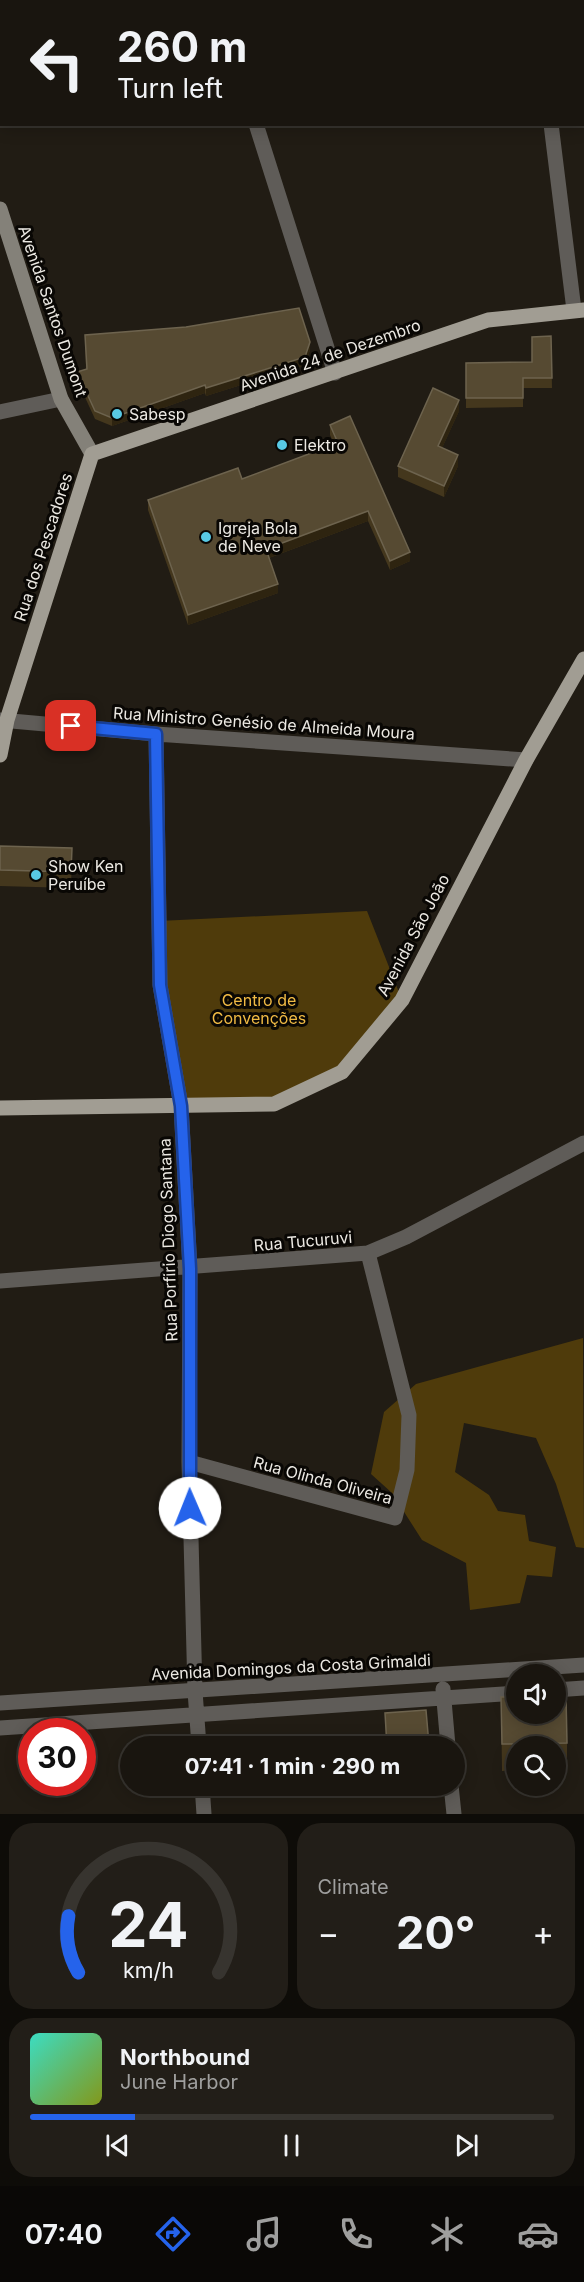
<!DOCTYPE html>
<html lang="en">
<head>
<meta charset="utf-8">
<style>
	:root { --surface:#19150f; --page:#221e18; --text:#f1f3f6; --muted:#9f9f9e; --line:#37342f; --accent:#2563eb }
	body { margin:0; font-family:Inter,sans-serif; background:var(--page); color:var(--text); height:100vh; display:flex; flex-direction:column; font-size:22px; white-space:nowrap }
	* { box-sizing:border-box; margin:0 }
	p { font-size:20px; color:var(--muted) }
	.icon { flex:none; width:33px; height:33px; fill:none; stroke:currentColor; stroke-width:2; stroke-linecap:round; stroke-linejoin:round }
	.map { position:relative; height:1814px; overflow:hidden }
	.drawer { display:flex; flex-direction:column; gap:9px; padding:9px; background:#0e0c08; flex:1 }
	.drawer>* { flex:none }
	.top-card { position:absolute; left:0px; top:0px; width:585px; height:126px; box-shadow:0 3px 15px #0003,0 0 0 2px var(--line); background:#19150f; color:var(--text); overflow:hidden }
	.fabs { position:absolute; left:506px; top:1664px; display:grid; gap:12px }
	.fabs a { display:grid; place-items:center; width:60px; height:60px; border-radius:50%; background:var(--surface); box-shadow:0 3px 15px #0003,0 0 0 2px var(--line); font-size:30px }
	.speed { position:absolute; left:18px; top:1718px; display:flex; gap:12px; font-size:30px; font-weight:700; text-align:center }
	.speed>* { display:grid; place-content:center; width:78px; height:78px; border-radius:50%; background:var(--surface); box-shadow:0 3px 15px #0003,0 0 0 2px var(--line); line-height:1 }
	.speed .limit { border:9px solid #d22; background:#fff; color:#111 }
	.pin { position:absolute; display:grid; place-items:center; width:51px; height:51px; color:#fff; margin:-26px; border-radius:12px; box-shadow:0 3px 9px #0006 }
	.me { position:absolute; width:66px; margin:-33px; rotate:359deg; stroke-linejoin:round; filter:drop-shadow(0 0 4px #0008) }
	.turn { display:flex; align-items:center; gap:21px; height:126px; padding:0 18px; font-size:27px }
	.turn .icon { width:78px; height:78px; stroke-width:2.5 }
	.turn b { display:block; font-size:42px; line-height:51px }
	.big { font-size:45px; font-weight:700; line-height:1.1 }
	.drawer .tile { flex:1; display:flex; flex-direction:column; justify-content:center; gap:9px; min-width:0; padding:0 21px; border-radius:24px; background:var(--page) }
	.drawer .dial { align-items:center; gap:0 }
	.dial svg { height:156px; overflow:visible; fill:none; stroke:var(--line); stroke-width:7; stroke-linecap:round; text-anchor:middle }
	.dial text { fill:var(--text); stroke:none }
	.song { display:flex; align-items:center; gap:18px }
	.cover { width:72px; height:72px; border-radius:9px; background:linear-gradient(135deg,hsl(170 70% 55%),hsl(70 70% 35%)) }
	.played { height:6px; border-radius:3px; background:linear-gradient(90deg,var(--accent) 20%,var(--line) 20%) }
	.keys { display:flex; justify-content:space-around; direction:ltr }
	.heat { display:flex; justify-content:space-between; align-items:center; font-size:33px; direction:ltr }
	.drawer .tiles { flex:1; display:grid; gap:9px; grid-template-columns:1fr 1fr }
	.tile:last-child { grid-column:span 2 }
	.trip { position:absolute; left:120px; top:1736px; width:345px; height:60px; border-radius:30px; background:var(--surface); box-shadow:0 3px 15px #0003,0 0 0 2px var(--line); font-weight:700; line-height:60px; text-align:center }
	.tab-bar { display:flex; height:96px; justify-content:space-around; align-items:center; background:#0a0806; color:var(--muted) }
	.tab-bar .icon { width:42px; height:42px }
	.tab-bar .current { color:var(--accent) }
	.tab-bar b { font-size:27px; color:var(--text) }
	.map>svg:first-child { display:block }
	.green { fill:#4f3b0b }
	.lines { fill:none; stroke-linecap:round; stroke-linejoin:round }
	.street { stroke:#5f5c58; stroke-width:15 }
	.secondary { stroke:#848179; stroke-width:15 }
	.primary { stroke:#a19d93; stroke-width:15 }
	.wall { fill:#44371d }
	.shaded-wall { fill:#2e2410 }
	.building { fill:#564a32; stroke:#6d634e; stroke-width:1.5 }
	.route-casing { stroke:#184099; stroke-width:15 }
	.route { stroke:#2563eb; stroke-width:10 }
	.poi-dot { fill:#58c9e4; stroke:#090704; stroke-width:2 }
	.labels { text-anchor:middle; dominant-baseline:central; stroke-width:6; stroke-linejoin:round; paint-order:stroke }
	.street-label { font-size:16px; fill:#ece9e3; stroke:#090704 }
	.poi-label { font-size:16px; fill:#ece9e3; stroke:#090704; text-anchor:start }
	.park-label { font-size:16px; fill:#f0ba44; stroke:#090704 }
</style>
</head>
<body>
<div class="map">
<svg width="584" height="1814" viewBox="0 0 584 1814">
	<rect width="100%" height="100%" fill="#211c14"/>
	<!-- green -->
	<path class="green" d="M367,911L402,1000L342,1072L274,1104L181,1106L159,921Z
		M583,1338L584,1548L576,1547L556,1484L536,1438L464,1423L455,1472L489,1495L498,1511L525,1515L529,1541L556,1547L552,1577L527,1575L520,1603L470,1610L466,1563L422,1540L392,1493L371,1474L384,1412L416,1384Z"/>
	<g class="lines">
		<!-- street -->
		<path class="street" d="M216,0V2
			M536,0V2
			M256,124L335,373
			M551,124L574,310
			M0,412L61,399
			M0,720L156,734L526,760
			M156,734L160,985L181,1106L190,1269L189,1462L195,1691L199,1746
			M0,1281L368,1253L406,1237L584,1143
			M189,1462L395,1518L407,1470L409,1415L368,1253
			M443,1689L448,1746
			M555,1690L584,1688
			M0,1703L584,1665
			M0,1728L516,1693
			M202,1785L204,1814
			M451,1785L454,1814"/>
		<!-- secondary -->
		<path class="secondary" d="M0,209L61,399L92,454"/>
		<!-- primary -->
		<path class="primary" d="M0,755L7,720L92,454L488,320L584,310
			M0,1108L274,1104L342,1072L402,1000L526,760L584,659"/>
	</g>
	<!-- wall -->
	<path class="wall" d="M85,335L310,350L305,365L206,396L205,393L112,426L95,419L77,380V372L86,369Z
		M551,336L552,388H523V407L466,408V363L532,362Z
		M459,411L442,448L458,466L444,497L398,477V466Z
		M330,425L410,561L390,570L368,521L269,558L278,593L188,625L148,510V500L242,479L334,444L330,435Z
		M0,846L72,848L71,888L0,886Z
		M501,1697L567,1743V1769H555V1746H516V1770L502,1771Z
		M426,1710L429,1746H386L385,1713Z"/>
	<!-- shaded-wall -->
	<path class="shaded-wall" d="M310,342V350L305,365L206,396V388Z
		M205,385V393L112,426V418Z
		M459,400V411L438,457V446Z
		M458,455V466L444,497V486Z
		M368,511V521L266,559V549Z
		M410,552V561L390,570V561Z
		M278,584V593L188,625V615Z"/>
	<!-- building -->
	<path class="building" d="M299,308L310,342L305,357L206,388L205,385L112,418L95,411L77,372L87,369L85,335L186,327Z
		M551,336L552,378H523V398H466V363L532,362V337Z
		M433,388L459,400L438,446L458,455L444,486L398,466Z
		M350,416L410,552L390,561L368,511L266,549L278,584L188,615L148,500L238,468L242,479L338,443L330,425Z
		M0,846L72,848L71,872L0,870Z
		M555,1696H566L567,1743L502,1744L501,1697H516V1713H555Z
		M426,1710L429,1745L387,1746L385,1713Z"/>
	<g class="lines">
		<!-- route casing -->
		<g class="route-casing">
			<path id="route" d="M71,726L156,734L160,985L181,1106L190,1269V1508"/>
		</g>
		<!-- route -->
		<use href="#route" class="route"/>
	</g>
	<!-- markers -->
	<g class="poi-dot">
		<circle cx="117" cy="414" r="6"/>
		<circle cx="282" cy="445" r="6"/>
		<circle cx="206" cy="537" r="6"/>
		<circle cx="36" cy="875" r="6"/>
	</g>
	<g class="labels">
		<!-- street labels -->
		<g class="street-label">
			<text transform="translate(53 311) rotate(71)">Avenida Santos Dumont</text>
			<text transform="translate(330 355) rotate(-19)">Avenida 24 de Dezembro</text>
			<text transform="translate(43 547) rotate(-72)">Rua dos Pescadores</text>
			<text transform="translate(264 723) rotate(4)">Rua Ministro Genésio de Almeida Moura</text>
			<text transform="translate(413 935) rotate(-62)">Avenida São João</text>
			<text transform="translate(168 1240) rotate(-92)">Rua Porfirio Diogo Santana</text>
			<text transform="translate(303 1241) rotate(-5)">Rua Tucuruvi</text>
			<text transform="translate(323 1480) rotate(15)">Rua Olinda Oliveira</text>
			<text transform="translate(291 1667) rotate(-3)">Avenida Domingos da Costa Grimaldi</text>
		</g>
		<!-- poi labels -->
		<g class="poi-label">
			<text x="129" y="414">Sabesp</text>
			<text x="294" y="445">Elektro</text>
			<text x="218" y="528">Igreja Bola<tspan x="218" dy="18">de Neve</tspan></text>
			<text x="48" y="866">Show Ken<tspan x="48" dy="18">Peruíbe</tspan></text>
		</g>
		<!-- park labels -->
		<g class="park-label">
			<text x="259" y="1000">Centro de<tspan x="259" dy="18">Convenções</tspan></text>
		</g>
	</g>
</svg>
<div class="fabs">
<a><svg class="icon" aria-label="sound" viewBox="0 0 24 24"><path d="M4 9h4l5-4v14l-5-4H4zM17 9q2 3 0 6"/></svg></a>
<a><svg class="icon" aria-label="search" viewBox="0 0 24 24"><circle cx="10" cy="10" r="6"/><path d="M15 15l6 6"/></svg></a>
</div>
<div class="speed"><div class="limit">30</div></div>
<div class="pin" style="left:71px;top:726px;background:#d93025"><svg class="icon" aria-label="arrive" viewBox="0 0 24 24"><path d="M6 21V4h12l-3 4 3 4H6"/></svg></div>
<svg class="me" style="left:190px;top:1508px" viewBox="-20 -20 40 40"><circle r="19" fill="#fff"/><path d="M0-13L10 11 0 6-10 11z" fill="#2563eb"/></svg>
<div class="trip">07:41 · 1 min · 290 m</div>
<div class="top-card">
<div class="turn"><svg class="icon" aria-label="left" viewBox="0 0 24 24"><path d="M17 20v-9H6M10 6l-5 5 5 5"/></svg><div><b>260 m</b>Turn left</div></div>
</div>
</div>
<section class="drawer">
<div class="tiles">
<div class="tile dial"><svg viewBox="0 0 100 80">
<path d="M14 69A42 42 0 1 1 86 69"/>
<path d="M14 69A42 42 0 0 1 9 40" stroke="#2563eb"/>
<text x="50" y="56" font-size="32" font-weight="700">24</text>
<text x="50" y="72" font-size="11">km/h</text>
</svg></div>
<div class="tile"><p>Climate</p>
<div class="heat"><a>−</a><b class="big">20°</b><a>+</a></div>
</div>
<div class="tile">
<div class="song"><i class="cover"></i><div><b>Northbound</b><p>June Harbor</p></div></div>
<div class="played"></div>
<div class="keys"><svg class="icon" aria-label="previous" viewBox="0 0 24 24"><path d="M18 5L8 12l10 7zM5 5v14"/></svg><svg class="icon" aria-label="pause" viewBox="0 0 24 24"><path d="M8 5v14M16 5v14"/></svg><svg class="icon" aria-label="next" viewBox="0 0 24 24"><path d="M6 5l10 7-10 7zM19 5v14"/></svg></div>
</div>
</div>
</section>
<nav class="tab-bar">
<b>07:40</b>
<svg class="icon current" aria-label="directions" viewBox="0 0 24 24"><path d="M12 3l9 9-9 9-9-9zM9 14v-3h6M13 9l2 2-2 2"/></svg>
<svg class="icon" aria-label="music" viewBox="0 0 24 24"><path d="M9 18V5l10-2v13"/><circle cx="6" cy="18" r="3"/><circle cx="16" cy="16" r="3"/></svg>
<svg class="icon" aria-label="phone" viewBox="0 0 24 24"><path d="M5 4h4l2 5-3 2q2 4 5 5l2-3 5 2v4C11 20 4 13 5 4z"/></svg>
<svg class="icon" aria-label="climate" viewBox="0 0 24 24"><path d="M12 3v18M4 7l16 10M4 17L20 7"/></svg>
<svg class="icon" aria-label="car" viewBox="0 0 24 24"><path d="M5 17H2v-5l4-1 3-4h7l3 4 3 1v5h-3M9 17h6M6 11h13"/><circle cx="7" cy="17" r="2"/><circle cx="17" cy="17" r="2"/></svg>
</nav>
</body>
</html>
